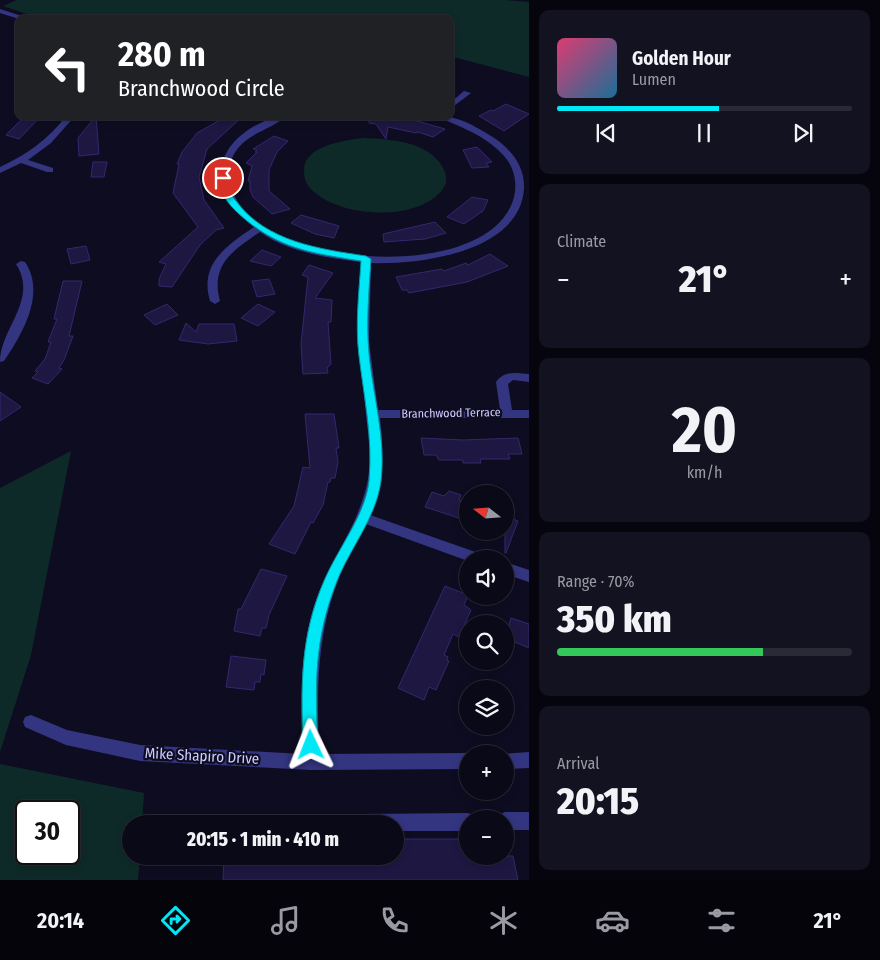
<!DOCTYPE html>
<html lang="en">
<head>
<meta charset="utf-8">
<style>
	:root { --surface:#0a0918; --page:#131221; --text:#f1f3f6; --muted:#999aa2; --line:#2a2a37; --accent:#00e8f6 }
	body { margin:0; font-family:"Fira Sans Condensed",sans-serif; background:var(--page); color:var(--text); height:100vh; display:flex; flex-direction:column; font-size:19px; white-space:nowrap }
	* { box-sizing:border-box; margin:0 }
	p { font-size:16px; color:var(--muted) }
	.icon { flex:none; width:28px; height:28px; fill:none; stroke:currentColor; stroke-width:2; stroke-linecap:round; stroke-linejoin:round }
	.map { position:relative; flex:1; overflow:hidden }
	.side { display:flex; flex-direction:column; gap:10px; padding:10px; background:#06050d; width:351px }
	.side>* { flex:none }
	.guide { position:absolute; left:15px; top:15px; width:439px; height:105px; border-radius:10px; box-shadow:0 2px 8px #0003,0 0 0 1px var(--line); background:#202124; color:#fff; overflow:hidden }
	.needle { width:32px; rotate:287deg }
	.fabs { position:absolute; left:459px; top:485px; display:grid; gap:10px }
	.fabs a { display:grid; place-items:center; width:55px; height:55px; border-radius:50%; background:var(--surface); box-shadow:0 2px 8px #0003,0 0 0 1px var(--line); font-size:25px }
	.speed { position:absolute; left:15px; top:800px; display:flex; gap:10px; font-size:25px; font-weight:700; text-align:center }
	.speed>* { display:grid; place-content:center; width:65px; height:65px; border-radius:50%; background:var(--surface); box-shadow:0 2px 8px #0003,0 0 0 1px var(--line); line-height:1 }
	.speed .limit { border:2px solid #111; border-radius:8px; background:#fff; color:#111 }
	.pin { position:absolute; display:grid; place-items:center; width:42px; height:42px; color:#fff; margin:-21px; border:2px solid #fff; border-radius:50%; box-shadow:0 1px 5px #0007 }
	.me { position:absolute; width:55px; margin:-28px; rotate:358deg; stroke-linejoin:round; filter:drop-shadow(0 0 4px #0008) }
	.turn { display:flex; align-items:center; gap:18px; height:105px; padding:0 20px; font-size:22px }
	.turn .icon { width:65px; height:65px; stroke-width:2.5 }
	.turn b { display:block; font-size:35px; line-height:42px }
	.big { font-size:38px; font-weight:800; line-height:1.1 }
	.side .widget { flex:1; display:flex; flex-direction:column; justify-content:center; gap:8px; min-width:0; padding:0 18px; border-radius:10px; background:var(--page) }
	.side .dial { align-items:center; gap:0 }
	.dial b { font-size:65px; line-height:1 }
	.song { display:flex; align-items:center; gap:15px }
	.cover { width:60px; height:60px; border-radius:8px; background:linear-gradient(135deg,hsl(340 70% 55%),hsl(200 70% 35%)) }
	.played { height:5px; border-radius:2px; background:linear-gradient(90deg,var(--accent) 55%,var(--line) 55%) }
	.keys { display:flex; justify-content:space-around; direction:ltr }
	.heat { display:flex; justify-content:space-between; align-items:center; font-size:28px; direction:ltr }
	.charge { height:8px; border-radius:4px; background:linear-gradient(90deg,#34c759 70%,var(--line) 0) }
	.trip { position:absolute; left:122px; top:815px; width:282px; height:50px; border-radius:25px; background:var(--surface); box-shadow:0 2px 8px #0003,0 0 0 1px var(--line); font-weight:800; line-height:50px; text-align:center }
	.dock { display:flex; height:80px; justify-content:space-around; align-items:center; background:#04040a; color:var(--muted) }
	.dock .icon { width:35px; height:35px }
	.dock .active { color:var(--accent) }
	.dock b { font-size:22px; color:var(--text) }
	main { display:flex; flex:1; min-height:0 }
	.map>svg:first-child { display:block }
	.green { fill:#0e2a28; fill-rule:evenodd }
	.building { fill:#1e1742; stroke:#33286f }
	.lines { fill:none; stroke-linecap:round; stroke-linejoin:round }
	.minor { fill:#343581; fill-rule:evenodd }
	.route { fill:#00e8f6; stroke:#0097a0 }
	.labels { text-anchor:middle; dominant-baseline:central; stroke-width:4.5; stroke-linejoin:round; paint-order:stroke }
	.street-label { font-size:12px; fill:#cecbff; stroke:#0e0c20 }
	.near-street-label { font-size:15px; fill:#cecbff; stroke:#0e0c20 }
</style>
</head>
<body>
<main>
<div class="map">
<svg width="529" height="880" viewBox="0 0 529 880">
	<rect width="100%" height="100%" fill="#0e0c20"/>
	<!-- green -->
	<path class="green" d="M17,0H505L529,2V77L450,56V19H42L3,6Z
		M363,138C389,139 427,141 442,166C446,173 448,181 444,187C422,223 339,218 312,190C306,185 304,178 304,170C304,146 345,140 363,138Z
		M71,451L31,655L0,752V488Z
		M0,764L144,793L142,824H131V856H140L138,880H0ZM69,811V854H26V811Z"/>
	<!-- building -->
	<path class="building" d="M506,104L529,114L504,131L479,116L491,110L493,111Z
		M25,116H41L19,139L6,135Z
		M96,116L99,154L79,156L78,138Z
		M227,116H243L207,149L199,177L204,200L224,228L216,230L200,245L172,287L159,286V279L166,264L159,262L198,227L173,193L179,164H177L182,152L197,133Z
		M370,116H400L445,129L433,137L418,132L416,133L388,127L386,139L376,124L369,123Z
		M274,136L288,141L277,152L269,170V191L290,209L272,214L253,197L250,190V181H248L252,166L246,163L257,152H255L257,150L253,149Z
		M477,147L492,162L486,163L489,167L472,168L463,150Z
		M93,162H107L104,177H91Z
		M472,197L488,200L483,211L464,224L447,217Z
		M301,215L339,226L334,238L315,234L291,223Z
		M435,222L446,233L425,239L384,242L383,234Z
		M86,246L90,260L71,264L67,249Z
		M262,250L281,257L271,266L250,261Z
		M490,254L508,266L467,282L409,293L407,290H402L396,277L442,269L444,271L466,263L468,265Z
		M309,265L333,273L315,298L332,300L331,322H328L331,364L327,368L328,373L303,374L301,344L308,277L302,275Z
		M269,279L275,294L257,297L252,281Z
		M63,281H82L69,336H73L64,360L59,368L62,369L48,384L32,378L38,372L35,371L45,359L51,342H48L57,319H54Z
		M167,304L178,315L155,325L144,315Z
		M258,304L275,312L258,326L241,318Z
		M186,323L196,332L199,324H234L237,341L208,344L179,340Z
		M0,392L21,407L0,421Z
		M305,414H334L339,448H336L338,462L335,478H331L330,482H328L323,505L313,523L311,522L295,554L269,544L294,506L303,467L310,468Z
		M421,438L463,440L518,438L522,454H508L510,459H480L481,463H463V460H439L436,455H424Z
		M449,491L461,495L459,500L468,503V521L425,507L432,492L444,496Z
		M505,516L518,521L506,553H505Z
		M261,569L287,576L269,615L266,628H262L260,636L234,631L238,609H241Z
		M445,586L468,595L464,605L471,610L459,637L453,634L444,655L448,657L447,660L449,661L436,690L429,687L424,700L398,688Z
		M511,618L529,624V648L505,638Z
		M231,656L266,660L264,675L261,674L260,682H255L254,690L226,687Z
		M396,839H468V856H513L518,880H223L224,856H396Z"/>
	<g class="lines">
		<!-- minor -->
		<path class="minor" d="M0,9L28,18L29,19H19L0,13Z
			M464,91L471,93L450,109V103Z
			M66,116H75L51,143L28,160L53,168V172H47L21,163L0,173V167C26,155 49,139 66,116Z
			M275,116H286C272,129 252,132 239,147C227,161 227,178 234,194C265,270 492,284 514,197C517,185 515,172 508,161C497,145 477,134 459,126C453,123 445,121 439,116C458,116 475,126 491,136C509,147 525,165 524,188C521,252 419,265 371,263L369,342L378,410H500L496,382C505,370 516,373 529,374V382L513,380L508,384L512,410H529V418H380C384,452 384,484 370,515L484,555L486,559H468V561L366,524C356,544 344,563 337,583C316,639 317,695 319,754L468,753L470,754H468V769L311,770L140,761L66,745L25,727L23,722L25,717L31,715L67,730L140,745L302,754C301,704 299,654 314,606C326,567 353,534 364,495C369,480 370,465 370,450L358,342L361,262C327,258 288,252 260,232C233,250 210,265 220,301L215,304L210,301C199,264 226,246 254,227C215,199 206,157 251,128C258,124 267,120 275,116Z
			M21,261L25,262C46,293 23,333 4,361L0,362C0,328 39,300 16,264Z
			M505,562L529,570V582L505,574Z
			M529,752V768L505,769V754H503Z
			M505,812H529V830H505V819H497L499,815Z
			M468,813L474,816L475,819H468V831H396V824H244L247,818L253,815Z"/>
	</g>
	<!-- route -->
	<path class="route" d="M220,176H226C230,184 230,194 236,201C266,242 320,249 366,256L371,259C369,291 366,322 369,354C373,396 386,438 381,481C376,518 350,548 337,581C314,639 315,685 318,745L316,750L311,752L305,750L303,745C301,685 300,637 324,581C338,548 365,516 369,481C373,438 364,397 359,356C355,324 359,293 361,261C311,253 277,249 238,213C228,204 217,190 220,176Z"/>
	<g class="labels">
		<!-- street labels -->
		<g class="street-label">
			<text transform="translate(451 413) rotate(-1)">Branchwood Terrace</text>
		</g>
		<!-- near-street labels -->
		<g class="near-street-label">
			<text transform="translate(202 756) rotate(3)">Mike Shapiro Drive</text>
		</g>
	</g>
</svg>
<div class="fabs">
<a><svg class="needle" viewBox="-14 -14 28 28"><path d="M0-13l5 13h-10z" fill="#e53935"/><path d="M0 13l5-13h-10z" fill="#999aa2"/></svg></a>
<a><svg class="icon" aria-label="sound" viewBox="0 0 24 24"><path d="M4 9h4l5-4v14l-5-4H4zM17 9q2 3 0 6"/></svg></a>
<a><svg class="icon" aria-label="search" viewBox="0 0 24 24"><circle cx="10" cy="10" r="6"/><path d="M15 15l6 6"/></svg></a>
<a><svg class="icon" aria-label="layers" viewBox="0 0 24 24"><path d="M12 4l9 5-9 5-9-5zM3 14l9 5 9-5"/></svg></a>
<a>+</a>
<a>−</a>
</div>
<div class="speed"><div class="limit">30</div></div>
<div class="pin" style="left:223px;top:178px;background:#d93025"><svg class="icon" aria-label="arrive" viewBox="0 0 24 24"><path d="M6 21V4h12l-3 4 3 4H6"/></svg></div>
<svg class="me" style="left:311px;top:745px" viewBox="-20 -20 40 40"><path d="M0-17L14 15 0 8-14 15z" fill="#00e8f6" stroke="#fff" stroke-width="4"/></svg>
<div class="trip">20:15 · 1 min · 410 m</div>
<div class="guide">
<div class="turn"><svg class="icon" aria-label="left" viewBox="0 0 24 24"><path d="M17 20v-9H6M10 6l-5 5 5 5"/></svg><div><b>280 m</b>Branchwood Circle</div></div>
</div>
</div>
<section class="side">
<div class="widget">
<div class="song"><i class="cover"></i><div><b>Golden Hour</b><p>Lumen</p></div></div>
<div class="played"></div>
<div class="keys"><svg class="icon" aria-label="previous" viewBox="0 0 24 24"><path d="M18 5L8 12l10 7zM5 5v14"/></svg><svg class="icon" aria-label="pause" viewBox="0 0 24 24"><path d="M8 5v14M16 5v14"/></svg><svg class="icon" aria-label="next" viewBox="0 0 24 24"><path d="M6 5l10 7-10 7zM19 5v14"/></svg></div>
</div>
<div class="widget"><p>Climate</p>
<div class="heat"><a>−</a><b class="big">21°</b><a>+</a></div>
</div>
<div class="widget dial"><b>20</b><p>km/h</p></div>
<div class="widget"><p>Range · 70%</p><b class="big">350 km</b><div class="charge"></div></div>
<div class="widget"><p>Arrival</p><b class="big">20:15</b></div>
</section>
</main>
<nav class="dock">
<b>20:14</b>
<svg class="icon active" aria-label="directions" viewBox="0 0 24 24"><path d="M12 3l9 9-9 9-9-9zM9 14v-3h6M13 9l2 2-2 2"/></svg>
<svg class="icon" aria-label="music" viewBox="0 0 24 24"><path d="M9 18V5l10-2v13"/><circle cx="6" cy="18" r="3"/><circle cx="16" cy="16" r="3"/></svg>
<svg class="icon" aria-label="phone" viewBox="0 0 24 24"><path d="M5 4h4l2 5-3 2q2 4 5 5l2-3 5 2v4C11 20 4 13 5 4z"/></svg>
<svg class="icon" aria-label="climate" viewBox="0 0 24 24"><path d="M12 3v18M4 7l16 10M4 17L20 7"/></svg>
<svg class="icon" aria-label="car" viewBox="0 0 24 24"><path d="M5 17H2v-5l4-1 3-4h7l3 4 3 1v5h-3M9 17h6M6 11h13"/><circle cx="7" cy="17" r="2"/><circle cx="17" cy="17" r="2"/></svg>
<svg class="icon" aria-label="filters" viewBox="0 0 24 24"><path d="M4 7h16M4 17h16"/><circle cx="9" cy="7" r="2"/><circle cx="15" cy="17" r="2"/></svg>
<b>21°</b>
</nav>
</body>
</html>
